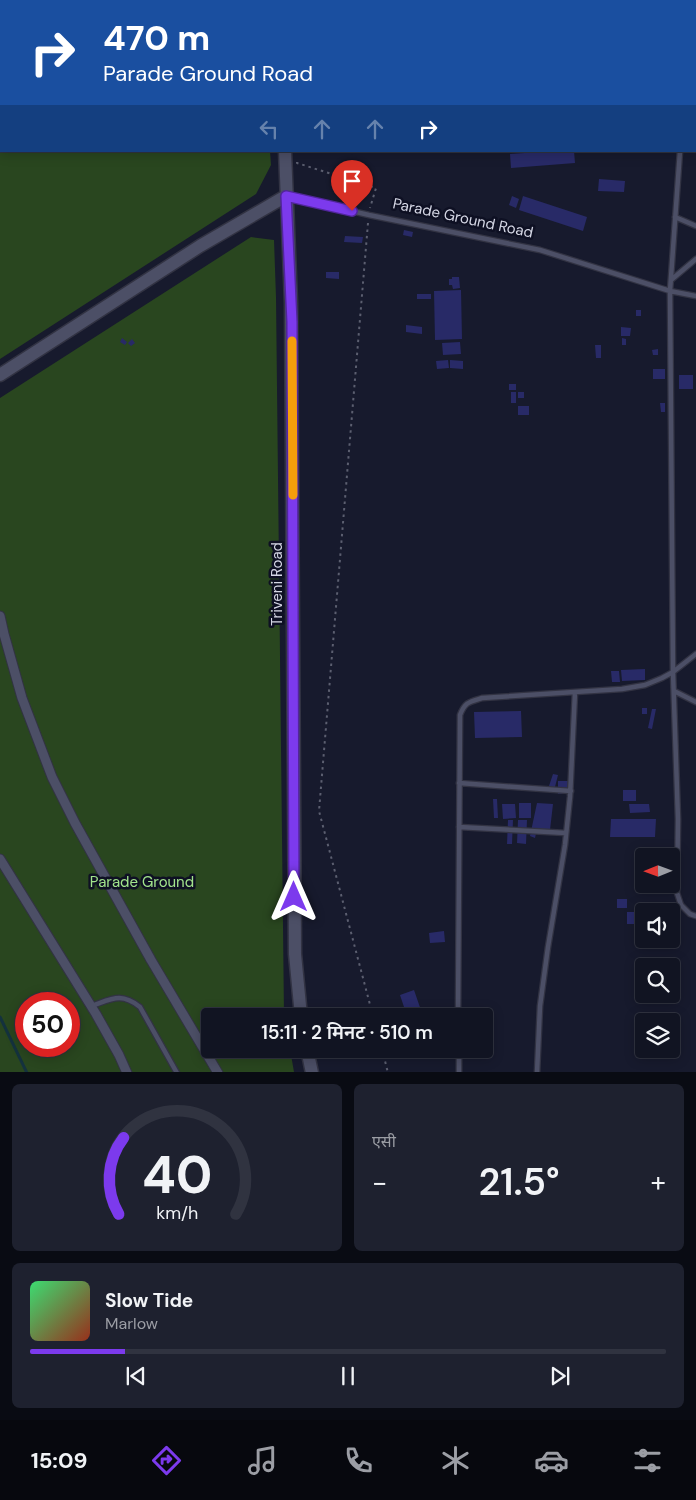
<!DOCTYPE html>
<html lang="hi">
<head>
<meta charset="utf-8">
<style>
	:root { --surface:#111422; --page:#1e212f; --text:#f1f3f6; --muted:#9c9ea5; --line:#303340; --accent:#7c3aed }
	body { margin:0; font-family:"DM Sans","Noto Sans Devanagari",sans-serif; background:var(--page); color:var(--text); height:100vh; display:flex; flex-direction:column; font-size:19px; white-space:nowrap }
	* { box-sizing:border-box; margin:0 }
	p { font-size:16px; color:var(--muted) }
	.icon { flex:none; width:28px; height:28px; fill:none; stroke:currentColor; stroke-width:2; stroke-linecap:round; stroke-linejoin:round }
	.map { position:relative; height:1072px; overflow:hidden }
	.drawer { display:flex; flex-direction:column; gap:12px; padding:12px; background:#090b13; flex:1 }
	.drawer>* { flex:none }
	.top-card { position:absolute; left:0px; top:0px; width:696px; height:152px; box-shadow:0 2px 12px #0003,0 0 0 1px var(--line); background:#1a4fa0; color:#fff; overflow:hidden }
	.needle { width:32px; rotate:269deg }
	.buttons { position:absolute; left:635px; top:848px; display:grid; gap:10px }
	.buttons a { display:grid; place-items:center; width:45px; height:45px; border-radius:5px; background:var(--surface); box-shadow:0 2px 12px #0003,0 0 0 1px var(--line); font-size:25px }
	.speed { position:absolute; left:15px; top:992px; display:flex; gap:10px; font-size:25px; font-weight:700; text-align:center }
	.speed>* { display:grid; place-content:center; width:65px; height:65px; border-radius:50%; background:var(--surface); box-shadow:0 2px 12px #0003,0 0 0 1px var(--line); line-height:1 }
	.speed .limit { border:8px solid #d22; background:#fff; color:#111 }
	.pin { position:absolute; display:grid; place-items:center; width:42px; height:42px; color:#fff; margin:-51px -21px; border-radius:50% 50% 50% 0; rotate:-45deg; box-shadow:0 0 5px #0007 }
	.pin .icon { rotate:45deg }
	.me { position:absolute; width:55px; margin:-28px; rotate:0deg; stroke-linejoin:round; filter:drop-shadow(0 0 4px #0008) }
	.turn { display:flex; align-items:center; gap:18px; height:105px; padding:0 20px; font-size:22px }
	.turn .icon { width:65px; height:65px; stroke-width:2.5 }
	.turn b { display:block; font-size:35px; line-height:42px }
	.lanes { display:flex; align-items:center; height:48px; padding:0 20px; background:#0003; justify-content:center; gap:25px; direction:ltr }
	.lanes .off { opacity:.35 }
	.big { font-size:38px; font-weight:600; line-height:1.1 }
	.drawer .card { flex:1; display:flex; flex-direction:column; justify-content:center; gap:8px; min-width:0; padding:0 18px; border-radius:8px; background:var(--page) }
	.drawer .dial { align-items:center; gap:0 }
	.dial svg { height:130px; overflow:visible; fill:none; stroke:var(--line); stroke-width:7; stroke-linecap:round; text-anchor:middle }
	.dial text { fill:var(--text); stroke:none }
	.song { display:flex; align-items:center; gap:15px }
	.cover { width:60px; height:60px; border-radius:8px; background:linear-gradient(135deg,hsl(140 70% 55%),hsl(10 70% 35%)) }
	.played { height:5px; border-radius:2px; background:linear-gradient(90deg,var(--accent) 15%,var(--line) 15%) }
	.keys { display:flex; justify-content:space-around; direction:ltr }
	.heat { display:flex; justify-content:space-between; align-items:center; font-size:28px; direction:ltr }
	.drawer .tiles { flex:1; display:grid; gap:12px; grid-template-columns:1fr 1fr }
	.card:last-child { grid-column:span 2 }
	.trip { position:absolute; left:201px; top:1008px; width:292px; height:50px; border-radius:5px; background:var(--surface); box-shadow:0 2px 12px #0003,0 0 0 1px var(--line); font-weight:600; line-height:50px; text-align:center }
	.tabs { display:flex; height:80px; justify-content:space-around; align-items:center; background:#07080e; color:var(--muted) }
	.tabs .icon { width:35px; height:35px }
	.tabs .active { color:var(--accent) }
	.tabs b { font-size:22px; color:var(--text) }
	.map>svg:first-child { display:block }
	.green { fill:#29461f; fill-rule:evenodd }
	.lines { fill:none; stroke-linecap:round; stroke-linejoin:round }
	.stream { stroke:#14323e; stroke-width:3 }
	.building { fill:#282a67 }
	.lane-casing { stroke:#323343; stroke-width:7 }
	.street-casing { stroke:#323343; stroke-width:11 }
	.secondary-casing { stroke:#323343; stroke-width:15 }
	.path { stroke:#5c5f70; stroke-width:2; stroke-dasharray:2.5 4; stroke-linecap:butt }
	.lane { stroke:#4c4f66; stroke-width:4.5 }
	.street { stroke:#4c4f66; stroke-width:9 }
	.secondary { stroke:#4c4f66; stroke-width:12 }
	.route-casing { stroke:#51269a; stroke-width:12 }
	.route { stroke:#7c3aed; stroke-width:9 }
	.slow { stroke:#f59e0b; stroke-width:9 }
	.labels { text-anchor:middle; dominant-baseline:central; stroke-width:5; stroke-linejoin:round; paint-order:stroke }
	.street-label { font-size:15px; fill:#d5d7e5; stroke:#0e1023 }
	.park-label { font-size:15px; fill:#a2e48c; stroke:#0e1023 }
</style>
</head>
<body>
<div class="map">
<svg width="696" height="1073" viewBox="0 0 696 1073">
	<rect width="100%" height="100%" fill="#171a2d"/>
	<!-- green -->
	<path class="green" d="M0,0H264V1H1V151H270L271,165L256,194L0,359Z
		M251,237L274,240L276,297L284,1016H210V1049H290L294,1072L0,1073V398ZM26,1004H69V1046H26Z"/>
	<g class="lines">
		<!-- stream -->
		<path class="stream" d="M0,1017L27,1073"/>
	</g>
	<!-- building -->
	<path class="building" d="M553,151H574L575,163L511,168L510,154Z
		M599,179L625,181L624,192L598,191Z
		M512,196L519,199L516,208L509,205Z
		M523,196L587,217L583,231L519,210Z
		M404,230L413,232L412,237L403,235Z
		M345,236L363,237L362,243L344,242Z
		M326,272H339V279L326,278Z
		M452,277H459L460,288L453,289L452,285H449V279H452Z
		M461,290L462,339L435,340L434,291Z
		M417,294H431V299H417Z
		M636,310H641V316H636Z
		M406,325L422,327V334L406,332Z
		M621,327L631,328L630,336H621Z
		M122,338L127,342L125,345L120,342Z
		M622,338L626,339V345H622Z
		M132,339L135,343L131,346L128,343Z
		M460,342L461,354L443,355L442,343Z
		M595,345H601V358H596Z
		M658,349V355H653L652,350Z
		M448,360L449,368L437,369L436,361Z
		M450,360L463,361V369L450,368Z
		M653,369H665V379H653Z
		M679,375H693V389H679Z
		M509,384H516V390H509Z
		M511,392H516V403H511Z
		M518,392H524V398H518Z
		M660,403H665V412H661Z
		M518,406H529V415H518Z
		M645,669V680L622,681L621,670Z
		M611,671H619L620,682H612Z
		M642,708H647V714H642Z
		M652,709H656L652,729L648,728Z
		M521,711L522,737L475,738L474,712Z
		M553,774L558,775L554,791L548,789Z
		M558,781H570V794H558Z
		M623,790H636V801H623Z
		M493,799H497L498,818H494Z
		M519,803H531V818H519Z
		M537,803L553,804L550,830L537,829L535,838L530,836Z
		M502,804H515L516,818L503,819Z
		M629,804H649L650,812L630,813Z
		M611,819H656L655,837H610Z
		M508,820H513L512,844H507Z
		M518,820H527L526,844L517,843Z
		M617,899H627V908H617Z
		M627,912H637L638,924H627Z
		M444,931L445,942L430,943L429,933Z
		M414,990L423,1016H407L400,995Z"/>
	<g class="lines">
		<!-- lane casing -->
		<g class="lane-casing">
			<path id="lane" d="M167,0L169,1
				M235,0V1
				M444,0V1
				M693,1V0
				M680,151L670,291L673,672L678,819L677,893L681,905L690,914L696,916
				M287,196L369,215L540,250L670,291L696,296
				M675,217L696,226
				M671,280L696,259
				M674,691L696,702
				M459,783L571,791
				M459,827L566,833
				M91,1006C112,999 121,992 140,1007L177,1073
				M458,1016L460,715C465,702 469,702 482,698L622,689L645,685L662,678L673,672L696,654
				M459,1049V1073
				M537,1073L540,1006L548,947L565,845L570,797L575,692"/>
		</g>
		<!-- street casing -->
		<g class="street-casing">
			<path id="street" d="M0,616L4,634L22,698L52,777L75,823L151,960L218,1073
				M0,859L96,1014L119,1055L127,1073"/>
		</g>
		<!-- secondary casing -->
		<g class="secondary-casing">
			<path id="secondary" d="M278,0V1
				M285,151L291,303L295,954L301,1016
				M0,375L200,246L286,196
				M307,1049L312,1073"/>
		</g>
		<!-- path -->
		<path class="path" d="M291,0V1
			M297,162V163L376,188L370,208
			M368,223L319,811L373,1016
			M382,1049L388,1073"/>
		<!-- lane -->
		<use href="#lane" class="lane"/>
		<!-- street -->
		<use href="#street" class="street"/>
		<!-- secondary -->
		<use href="#secondary" class="secondary"/>
	</g>
	<g class="lines">
		<!-- route casing -->
		<g class="route-casing">
			<path id="route" d="M294,897L292,322L286,196L352,211"/>
		</g>
		<!-- route -->
		<use href="#route" class="route"/>
		<!-- slow -->
		<path class="slow" d="M292,341L293,495"/>
	</g>
	<g class="labels">
		<!-- street labels -->
		<g class="street-label">
			<text transform="translate(463 218) rotate(12)">Parade Ground Road</text>
			<text transform="translate(277 584) rotate(-90)">Triveni Road</text>
		</g>
		<!-- park labels -->
		<g class="park-label">
			<text x="142" y="882">Parade Ground</text>
		</g>
	</g>
</svg>
<div class="buttons">
<a><svg class="needle" viewBox="-14 -14 28 28"><path d="M0-13l5 13h-10z" fill="#e53935"/><path d="M0 13l5-13h-10z" fill="#9c9ea5"/></svg></a>
<a><svg class="icon" aria-label="sound" viewBox="0 0 24 24"><path d="M4 9h4l5-4v14l-5-4H4zM17 9q2 3 0 6"/></svg></a>
<a><svg class="icon" aria-label="search" viewBox="0 0 24 24"><circle cx="10" cy="10" r="6"/><path d="M15 15l6 6"/></svg></a>
<a><svg class="icon" aria-label="layers" viewBox="0 0 24 24"><path d="M12 4l9 5-9 5-9-5zM3 14l9 5 9-5"/></svg></a>
</div>
<div class="speed"><div class="limit">50</div></div>
<div class="pin" style="left:352px;top:211px;background:#d93025"><svg class="icon" aria-label="arrive" viewBox="0 0 24 24"><path d="M6 21V4h12l-3 4 3 4H6"/></svg></div>
<svg class="me" style="left:294px;top:897px" viewBox="-20 -20 40 40"><path d="M0-17L14 15 0 8-14 15z" fill="#7c3aed" stroke="#fff" stroke-width="4"/></svg>
<div class="trip">15:11 · 2 मिनट · 510 m</div>
<div class="top-card">
<div class="turn"><svg class="icon" aria-label="right" viewBox="0 0 24 24"><path d="M7 20v-9h11M14 6l5 5-5 5"/></svg><div><b>470 m</b>Parade Ground Road</div></div>
<div class="lanes"><svg class="icon off" aria-label="left" viewBox="0 0 24 24"><path d="M17 20v-9H6M10 6l-5 5 5 5"/></svg><svg class="icon off" aria-label="ahead" viewBox="0 0 24 24"><path d="M12 20V5M6 11l6-6 6 6"/></svg><svg class="icon off" aria-label="ahead" viewBox="0 0 24 24"><path d="M12 20V5M6 11l6-6 6 6"/></svg><svg class="icon" aria-label="right" viewBox="0 0 24 24"><path d="M7 20v-9h11M14 6l5 5-5 5"/></svg></div>
</div>
</div>
<section class="drawer">
<div class="tiles">
<div class="card dial"><svg viewBox="0 0 100 80">
<path d="M14 69A42 42 0 1 1 86 69"/>
<path d="M14 69A42 42 0 0 1 17 22" stroke="#7c3aed"/>
<text x="50" y="56" font-size="32" font-weight="700">40</text>
<text x="50" y="72" font-size="11">km/h</text>
</svg></div>
<div class="card"><p>एसी</p>
<div class="heat"><a>−</a><b class="big">21.5°</b><a>+</a></div>
</div>
<div class="card">
<div class="song"><i class="cover"></i><div><b>Slow Tide</b><p>Marlow</p></div></div>
<div class="played"></div>
<div class="keys"><svg class="icon" aria-label="previous" viewBox="0 0 24 24"><path d="M18 5L8 12l10 7zM5 5v14"/></svg><svg class="icon" aria-label="pause" viewBox="0 0 24 24"><path d="M8 5v14M16 5v14"/></svg><svg class="icon" aria-label="next" viewBox="0 0 24 24"><path d="M6 5l10 7-10 7zM19 5v14"/></svg></div>
</div>
</div>
</section>
<nav class="tabs">
<b>15:09</b>
<svg class="icon active" aria-label="directions" viewBox="0 0 24 24"><path d="M12 3l9 9-9 9-9-9zM9 14v-3h6M13 9l2 2-2 2"/></svg>
<svg class="icon" aria-label="music" viewBox="0 0 24 24"><path d="M9 18V5l10-2v13"/><circle cx="6" cy="18" r="3"/><circle cx="16" cy="16" r="3"/></svg>
<svg class="icon" aria-label="phone" viewBox="0 0 24 24"><path d="M5 4h4l2 5-3 2q2 4 5 5l2-3 5 2v4C11 20 4 13 5 4z"/></svg>
<svg class="icon" aria-label="climate" viewBox="0 0 24 24"><path d="M12 3v18M4 7l16 10M4 17L20 7"/></svg>
<svg class="icon" aria-label="car" viewBox="0 0 24 24"><path d="M5 17H2v-5l4-1 3-4h7l3 4 3 1v5h-3M9 17h6M6 11h13"/><circle cx="7" cy="17" r="2"/><circle cx="17" cy="17" r="2"/></svg>
<svg class="icon" aria-label="filters" viewBox="0 0 24 24"><path d="M4 7h16M4 17h16"/><circle cx="9" cy="7" r="2"/><circle cx="15" cy="17" r="2"/></svg>
</nav>
</body>
</html>
